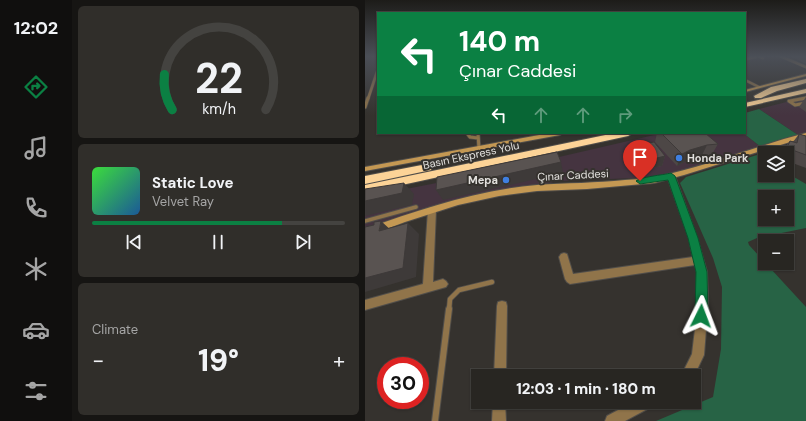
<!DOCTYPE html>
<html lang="en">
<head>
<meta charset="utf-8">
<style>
	:root { --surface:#282622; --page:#302e2a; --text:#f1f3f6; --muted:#a5a5a5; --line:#444340; --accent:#0b8043 }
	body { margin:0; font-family:"DM Sans",sans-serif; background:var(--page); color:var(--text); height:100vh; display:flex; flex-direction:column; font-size:15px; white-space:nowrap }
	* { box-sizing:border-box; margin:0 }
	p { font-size:13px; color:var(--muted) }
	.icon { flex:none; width:22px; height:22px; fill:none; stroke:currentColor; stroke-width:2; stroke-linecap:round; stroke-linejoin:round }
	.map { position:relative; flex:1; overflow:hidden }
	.panel { display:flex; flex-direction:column; gap:6px; padding:6px; background:#161513; width:293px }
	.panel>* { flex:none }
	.guide { position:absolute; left:12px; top:12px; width:369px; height:122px; border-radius:0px; box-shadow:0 1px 3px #0004,0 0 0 1px var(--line); background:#0b8043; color:#fff; overflow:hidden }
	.controls { position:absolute; left:393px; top:146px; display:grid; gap:8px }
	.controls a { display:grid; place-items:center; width:36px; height:36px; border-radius:0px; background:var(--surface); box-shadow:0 1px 3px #0004,0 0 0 1px var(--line); font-size:20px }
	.speed { position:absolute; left:12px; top:357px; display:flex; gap:8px; font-size:20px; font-weight:700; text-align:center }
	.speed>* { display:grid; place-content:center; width:52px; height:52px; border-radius:50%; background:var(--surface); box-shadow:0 1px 3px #0004,0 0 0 1px var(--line); line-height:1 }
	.speed .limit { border:6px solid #d22; background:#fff; color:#111 }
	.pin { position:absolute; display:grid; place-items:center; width:34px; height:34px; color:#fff; margin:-41px -17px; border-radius:50% 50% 50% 0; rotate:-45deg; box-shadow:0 0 4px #0007 }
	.pin .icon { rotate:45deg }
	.me { position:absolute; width:44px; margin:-22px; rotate:3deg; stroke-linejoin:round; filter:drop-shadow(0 0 3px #0008) }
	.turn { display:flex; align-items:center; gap:14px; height:84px; padding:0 16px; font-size:18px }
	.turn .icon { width:52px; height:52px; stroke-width:2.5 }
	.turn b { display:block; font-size:28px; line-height:34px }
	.lanes { display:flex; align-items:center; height:38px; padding:0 16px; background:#0003; justify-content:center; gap:20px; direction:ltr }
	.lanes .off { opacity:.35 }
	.big { font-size:30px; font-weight:800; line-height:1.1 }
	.panel .tile { flex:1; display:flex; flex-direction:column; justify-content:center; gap:6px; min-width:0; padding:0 14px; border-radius:6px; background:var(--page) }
	.panel .dial { align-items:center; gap:0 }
	.dial svg { height:104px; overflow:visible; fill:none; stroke:var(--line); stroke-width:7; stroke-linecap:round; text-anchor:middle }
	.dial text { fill:var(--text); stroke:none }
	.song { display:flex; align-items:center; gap:12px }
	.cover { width:48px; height:48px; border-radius:6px; background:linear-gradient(135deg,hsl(120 70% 55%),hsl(210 70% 35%)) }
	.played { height:4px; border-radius:2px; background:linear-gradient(90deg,var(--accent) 75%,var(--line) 75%) }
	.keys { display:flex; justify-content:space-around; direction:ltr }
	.heat { display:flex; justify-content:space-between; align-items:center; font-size:22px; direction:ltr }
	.trip { position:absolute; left:106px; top:369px; width:230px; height:40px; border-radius:0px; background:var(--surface); box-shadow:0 1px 3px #0004,0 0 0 1px var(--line); font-weight:800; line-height:40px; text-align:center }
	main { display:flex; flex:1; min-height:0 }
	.menu { display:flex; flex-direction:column; width:72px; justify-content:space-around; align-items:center; background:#100f0e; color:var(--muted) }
	.menu .icon { width:28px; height:28px }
	.menu .selected { color:var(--accent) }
	.menu b { font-size:18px; color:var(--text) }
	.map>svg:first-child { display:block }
	.commercial { fill:#453440 }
	.green { fill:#276345; fill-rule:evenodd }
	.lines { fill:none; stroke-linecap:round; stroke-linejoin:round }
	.lane-far4-casing { stroke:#514e4a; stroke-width:3.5 }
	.lane-far3-casing { stroke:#514e4a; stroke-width:4.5 }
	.lane-far2-casing { stroke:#514e4a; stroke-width:5.5 }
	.lane-far1-casing { stroke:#514e4a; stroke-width:6 }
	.lane-casing { stroke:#514e4a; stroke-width:8 }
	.street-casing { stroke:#514e4a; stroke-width:2 }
	.secondary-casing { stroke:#514e4a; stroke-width:2 }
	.highway-casing { stroke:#514e4a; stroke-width:2 }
	.lane-far4 { stroke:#90744a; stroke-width:2.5 }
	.lane-far3 { stroke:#90744a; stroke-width:3 }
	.lane-far2 { stroke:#90744a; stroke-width:3.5 }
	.lane-far1 { stroke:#90744a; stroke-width:4.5 }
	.lane { stroke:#90744a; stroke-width:6 }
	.street { fill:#90744a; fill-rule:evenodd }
	.secondary { fill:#c49853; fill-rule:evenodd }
	.highway { fill:#fcd397; fill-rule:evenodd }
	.wall { fill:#4d4746 }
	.shaded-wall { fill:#3e3a39 }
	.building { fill:#595351; stroke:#3e3a39 }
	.route { fill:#0b8043; stroke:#07532c }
	.shop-dot { fill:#3f7fe0; stroke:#35322e; stroke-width:1.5 }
	.labels { text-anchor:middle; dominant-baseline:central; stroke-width:4; stroke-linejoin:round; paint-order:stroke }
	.street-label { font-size:11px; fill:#e2e0dd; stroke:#35322e }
	.poi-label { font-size:11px; font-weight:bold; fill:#e2e0dd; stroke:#35322e; text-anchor:start }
</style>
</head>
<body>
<main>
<nav class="menu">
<b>12:02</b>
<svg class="icon selected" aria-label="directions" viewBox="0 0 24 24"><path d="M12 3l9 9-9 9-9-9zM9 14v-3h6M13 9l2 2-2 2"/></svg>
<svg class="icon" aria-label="music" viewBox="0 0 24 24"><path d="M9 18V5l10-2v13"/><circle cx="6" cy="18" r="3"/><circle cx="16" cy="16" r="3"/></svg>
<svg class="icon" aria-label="phone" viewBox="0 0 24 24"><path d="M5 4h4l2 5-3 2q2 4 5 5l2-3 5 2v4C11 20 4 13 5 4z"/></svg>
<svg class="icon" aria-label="climate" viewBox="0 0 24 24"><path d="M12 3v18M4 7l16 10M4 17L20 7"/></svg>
<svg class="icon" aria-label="car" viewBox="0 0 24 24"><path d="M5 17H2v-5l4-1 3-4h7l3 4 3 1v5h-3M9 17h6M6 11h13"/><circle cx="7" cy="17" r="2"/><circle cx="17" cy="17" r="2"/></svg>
<svg class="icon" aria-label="filters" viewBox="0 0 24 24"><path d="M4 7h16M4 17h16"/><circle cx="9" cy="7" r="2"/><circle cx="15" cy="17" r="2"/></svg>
</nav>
<section class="panel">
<div class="tile dial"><svg viewBox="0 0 100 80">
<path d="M14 69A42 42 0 1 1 86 69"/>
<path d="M14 69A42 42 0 0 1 8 42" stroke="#0b8043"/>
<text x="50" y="56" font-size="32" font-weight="700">22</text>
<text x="50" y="72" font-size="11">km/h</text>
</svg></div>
<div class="tile">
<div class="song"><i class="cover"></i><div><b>Static Love</b><p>Velvet Ray</p></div></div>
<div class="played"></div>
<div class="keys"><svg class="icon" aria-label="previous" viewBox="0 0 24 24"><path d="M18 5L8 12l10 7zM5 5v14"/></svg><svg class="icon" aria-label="pause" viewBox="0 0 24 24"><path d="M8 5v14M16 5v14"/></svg><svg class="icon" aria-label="next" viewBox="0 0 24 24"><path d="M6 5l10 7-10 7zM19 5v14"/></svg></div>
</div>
<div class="tile"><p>Climate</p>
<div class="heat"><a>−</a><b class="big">19°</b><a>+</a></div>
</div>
</section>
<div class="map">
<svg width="441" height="421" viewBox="0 0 441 421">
	<rect width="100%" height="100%" fill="#35322e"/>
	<!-- commercial -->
	<path class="commercial" d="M441,97V133L433,135L394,109Z
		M298,133H378L396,147L295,177L194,181L95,200L0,230V197L133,171Z"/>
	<!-- green -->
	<path class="green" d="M394,109L433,135L396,147L378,133H380V113Z
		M392,155L400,160V175H422V173L441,184V228L392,238L383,242L384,245L441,307V421H291L348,397L356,349L357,287L348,258L315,183L321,177ZM400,197H422V219H400Z"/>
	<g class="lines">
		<!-- lane-far4 casing -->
		<g class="lane-far4-casing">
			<path id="lane-far4" d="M393,56L398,58
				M415,56L441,67
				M380,59L391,57L387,56
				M380,80L394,87
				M3,99L13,69
				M437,99L441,98"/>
		</g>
		<!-- lane-far3 casing -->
		<g class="lane-far3-casing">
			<path id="lane-far3" d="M424,101L430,105L441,103
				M425,101L441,98
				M0,107L3,98
				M102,133L105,137L113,138
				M113,133L114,149"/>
		</g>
		<!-- lane-far2 casing -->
		<g class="lane-far2-casing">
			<path id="lane-far2" d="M0,221L51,207"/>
		</g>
		<!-- lane-far1 casing -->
		<g class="lane-far1-casing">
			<path id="lane-far1" d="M84,310L85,299L94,290L127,282"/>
		</g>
		<!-- lane casing -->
		<g class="lane-casing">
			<path id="lane" d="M70,421L84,309"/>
		</g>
		<!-- street casing -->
		<g class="street-casing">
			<path id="street" d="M303,174H309L310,176L332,238L342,272L343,304L339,355L329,376H316L327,354L333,304L332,272L330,265L205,284L202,282L200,279L194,257L196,254L199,253L202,254L208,274L328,257L324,238L302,176Z
				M67,207L70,208L71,210L68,282L78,279L81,281L83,284L81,287L0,310V300L58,284L63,210L64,208Z
				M137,301L141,302L142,306L141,376H129L132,306L133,302Z
				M128,402H140L141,421H127Z
				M268,402H287L286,407L260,421H240L242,416Z"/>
		</g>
		<!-- secondary casing -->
		<g class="secondary-casing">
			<path id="secondary" d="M441,74V76L380,92V90Z
				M185,133H198L195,135L0,171V167Z
				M441,133V137L319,175L289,183L222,189L172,191L134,196L93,205L40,222L0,237V229C56,209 113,190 172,185C202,183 231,183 260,180C270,179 280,179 290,177C341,167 390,146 441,133Z"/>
		</g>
		<!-- highway casing -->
		<g class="highway-casing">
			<path id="highway" d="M441,79V83L412,91L396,98H390L389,96L406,87Z
				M441,89V93L380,107V103Z
				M250,133H268L263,136L0,193V185Z
				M62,164L66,166L67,168L66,170L0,184V176Z"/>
		</g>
		<!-- lane-far4 -->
		<use href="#lane-far4" class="lane-far4"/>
		<!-- lane-far3 -->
		<use href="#lane-far3" class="lane-far3"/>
		<!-- lane-far2 -->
		<use href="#lane-far2" class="lane-far2"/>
		<!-- lane-far1 -->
		<use href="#lane-far1" class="lane-far1"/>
		<!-- lane -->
		<use href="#lane" class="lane"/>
		<!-- street -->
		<use href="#street" class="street"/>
		<!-- secondary -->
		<use href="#secondary" class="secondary"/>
		<!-- highway -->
		<use href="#highway" class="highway"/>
	</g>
	<!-- wall -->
	<path class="wall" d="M428,56H441V64L427,57Z
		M441,97V112L434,107Z
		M292,133H340L353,144L346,156L336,157L320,162L312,166L290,142Z
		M434,134L441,136V168L422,161V153H416L417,151L425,141L428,142Z
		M273,145L300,156L297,166L282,169L271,154Z"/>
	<!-- shaded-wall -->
	<path class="shaded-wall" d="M342,145L336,157L320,162L312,166L317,154L325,150Z
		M300,156L297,166L282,169L284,160Z
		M196,162L198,173L78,200L71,190Z
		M39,183L49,194L47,205L0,216V201Z
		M16,221L28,232L14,231Z
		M43,223L54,234L51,277L0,292V278Z"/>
	<!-- building -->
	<path class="building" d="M13,58V68H10Z
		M296,133H340L353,144L342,145L325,150L317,154Z
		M434,134L441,136V155L422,148L425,141L432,143Z
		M289,142L300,156L284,160L273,145Z
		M192,152L196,162L71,190L72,177Z
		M39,183L37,193L0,201V189Z
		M16,221L14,231L43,223L38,268L0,278V227L9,225V222Z"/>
	<!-- sky -->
	<linearGradient id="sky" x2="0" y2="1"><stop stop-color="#1d1c19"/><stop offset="0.49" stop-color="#4b4f57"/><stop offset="1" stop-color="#4b4f57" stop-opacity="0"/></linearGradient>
	<rect width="441" height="115" fill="url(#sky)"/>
	<!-- route -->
	<path class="route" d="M306,173L310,176L333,238L342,272L343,316L341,321L336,323L332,321L330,316L331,272L323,238L303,180L275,184L271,181C275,177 298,175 306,173Z"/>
	<!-- markers -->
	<g class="shop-dot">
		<circle cx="314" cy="158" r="4"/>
		<circle cx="141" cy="180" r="4"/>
	</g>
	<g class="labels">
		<!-- street labels -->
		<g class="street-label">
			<text transform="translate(106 155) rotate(-12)">Basın Ekspress Yolu</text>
			<text transform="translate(208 175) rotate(-3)">Çınar Caddesi</text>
		</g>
		<!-- poi labels -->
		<g class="poi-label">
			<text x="322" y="158">Honda Park</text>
			<text x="133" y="180" text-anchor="end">Mepa</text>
		</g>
	</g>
</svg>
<div class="controls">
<a><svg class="icon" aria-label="layers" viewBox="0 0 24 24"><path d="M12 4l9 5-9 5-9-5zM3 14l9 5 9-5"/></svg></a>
<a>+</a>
<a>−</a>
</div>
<div class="speed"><div class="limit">30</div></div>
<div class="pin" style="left:275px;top:181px;background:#d93025"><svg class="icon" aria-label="arrive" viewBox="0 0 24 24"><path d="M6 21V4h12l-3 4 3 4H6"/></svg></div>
<svg class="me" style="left:336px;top:316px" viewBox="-20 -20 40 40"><path d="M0-17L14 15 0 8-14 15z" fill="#0b8043" stroke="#fff" stroke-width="4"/></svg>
<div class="trip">12:03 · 1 min · 180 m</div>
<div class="guide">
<div class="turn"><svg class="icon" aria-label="left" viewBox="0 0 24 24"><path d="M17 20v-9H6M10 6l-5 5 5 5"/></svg><div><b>140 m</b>Çınar Caddesi</div></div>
<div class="lanes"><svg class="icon" aria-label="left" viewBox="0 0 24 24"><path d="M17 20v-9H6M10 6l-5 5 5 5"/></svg><svg class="icon off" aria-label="ahead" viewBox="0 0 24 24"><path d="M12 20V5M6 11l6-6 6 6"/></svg><svg class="icon off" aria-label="ahead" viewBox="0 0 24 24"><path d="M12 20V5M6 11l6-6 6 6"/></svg><svg class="icon off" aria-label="right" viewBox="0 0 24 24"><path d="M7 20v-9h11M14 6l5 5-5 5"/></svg></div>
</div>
</div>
</main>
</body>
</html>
